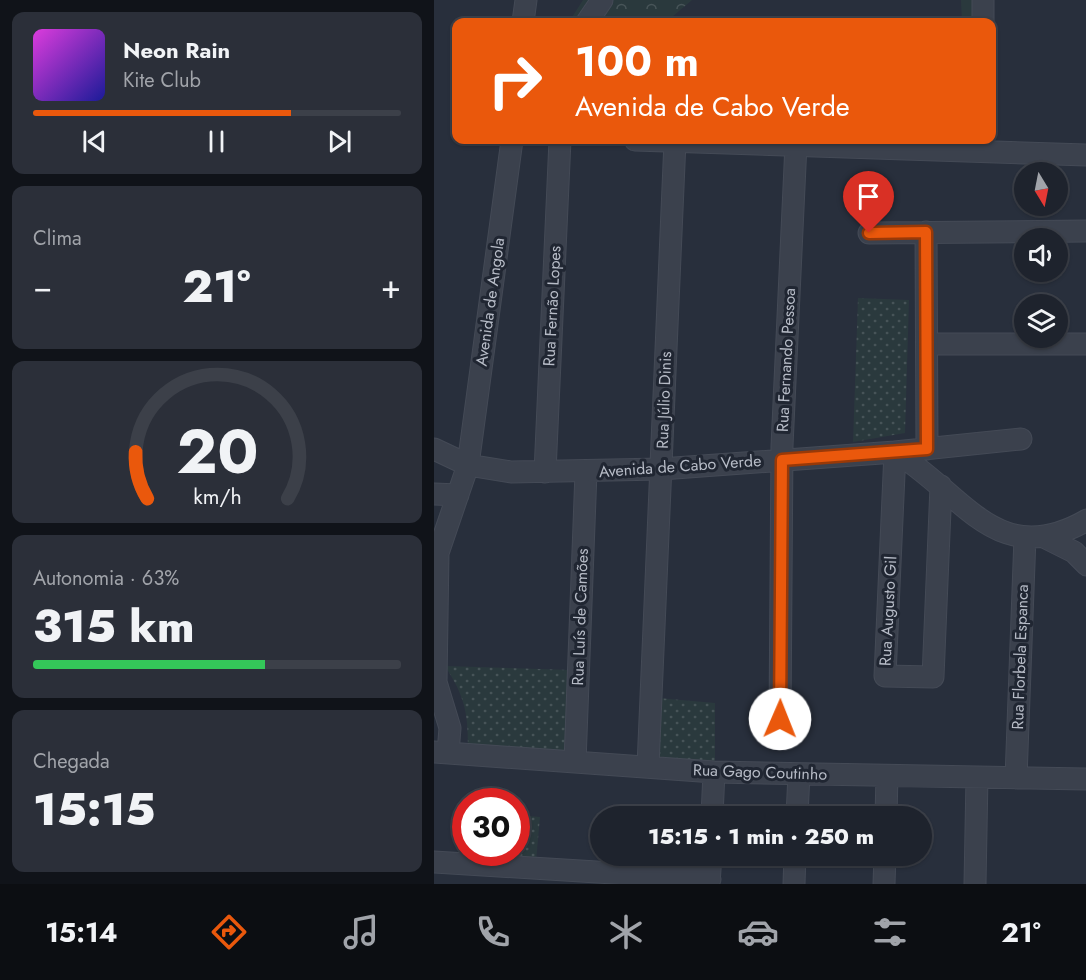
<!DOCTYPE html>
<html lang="pt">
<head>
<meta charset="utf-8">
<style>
	:root { --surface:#1e232d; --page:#2b2f39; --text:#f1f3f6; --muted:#a1a4aa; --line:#3c4049; --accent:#ea580c }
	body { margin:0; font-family:Jost,sans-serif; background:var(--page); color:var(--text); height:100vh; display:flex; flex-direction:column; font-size:22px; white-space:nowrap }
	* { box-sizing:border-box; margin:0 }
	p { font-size:20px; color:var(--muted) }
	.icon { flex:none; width:33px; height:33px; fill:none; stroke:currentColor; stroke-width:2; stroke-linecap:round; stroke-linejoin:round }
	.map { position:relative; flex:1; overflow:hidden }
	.sheet { display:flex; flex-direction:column; gap:12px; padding:12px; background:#101319; width:434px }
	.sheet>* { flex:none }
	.banner { position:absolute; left:18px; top:18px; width:544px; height:126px; border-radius:12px; box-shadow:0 2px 4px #0004,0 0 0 2px var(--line); background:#ea580c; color:#fff; overflow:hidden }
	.needle { width:39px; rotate:170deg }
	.controls { position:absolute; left:580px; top:162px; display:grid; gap:12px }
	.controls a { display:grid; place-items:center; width:54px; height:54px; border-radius:50%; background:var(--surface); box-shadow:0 2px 4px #0004,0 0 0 2px var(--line); font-size:30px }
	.speed { position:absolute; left:18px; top:788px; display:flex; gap:12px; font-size:30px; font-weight:700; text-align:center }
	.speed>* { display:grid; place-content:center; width:78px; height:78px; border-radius:50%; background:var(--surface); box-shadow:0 2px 4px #0004,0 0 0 2px var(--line); line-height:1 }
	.speed .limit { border:9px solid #d22; background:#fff; color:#111 }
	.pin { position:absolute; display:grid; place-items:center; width:51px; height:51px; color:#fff; margin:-62px -26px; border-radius:50% 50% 50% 0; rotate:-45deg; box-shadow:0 0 6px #0007 }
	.pin .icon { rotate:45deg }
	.me { position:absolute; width:66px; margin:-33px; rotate:1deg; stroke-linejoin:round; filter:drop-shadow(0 0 4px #0008) }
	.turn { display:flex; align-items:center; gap:21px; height:126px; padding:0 24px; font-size:27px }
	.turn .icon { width:78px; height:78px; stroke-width:2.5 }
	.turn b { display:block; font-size:42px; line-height:51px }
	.big { font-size:45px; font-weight:800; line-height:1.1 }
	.sheet .card { flex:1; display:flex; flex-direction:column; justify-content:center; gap:9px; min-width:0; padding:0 21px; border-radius:12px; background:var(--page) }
	.sheet .dial { align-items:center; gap:0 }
	.dial svg { height:156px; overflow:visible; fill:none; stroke:var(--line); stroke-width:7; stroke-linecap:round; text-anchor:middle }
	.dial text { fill:var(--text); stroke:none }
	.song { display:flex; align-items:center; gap:18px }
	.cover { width:72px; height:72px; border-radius:9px; background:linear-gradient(135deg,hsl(300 70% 55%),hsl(240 70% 35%)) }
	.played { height:6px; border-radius:3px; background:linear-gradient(90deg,var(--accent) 70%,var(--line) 70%) }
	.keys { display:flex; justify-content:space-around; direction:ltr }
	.heat { display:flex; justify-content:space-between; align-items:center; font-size:33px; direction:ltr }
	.charge { height:9px; border-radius:4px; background:linear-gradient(90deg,#34c759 63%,var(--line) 0) }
	.trip { position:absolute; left:156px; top:806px; width:342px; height:60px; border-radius:30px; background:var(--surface); box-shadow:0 2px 4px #0004,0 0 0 2px var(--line); font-weight:800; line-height:60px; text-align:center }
	.menu { display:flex; height:96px; justify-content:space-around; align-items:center; background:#0c0e12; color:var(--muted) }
	.menu .icon { width:42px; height:42px }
	.menu .on { color:var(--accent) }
	.menu b { font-size:27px; color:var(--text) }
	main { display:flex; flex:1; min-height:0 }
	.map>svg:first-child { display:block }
	.grass { fill:url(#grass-dots) }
	.park { fill:url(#park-crowns) }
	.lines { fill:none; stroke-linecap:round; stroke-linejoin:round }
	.minor-casing { stroke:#444a56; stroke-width:23 }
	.minor { stroke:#3b414d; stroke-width:21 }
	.route-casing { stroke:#983908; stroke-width:15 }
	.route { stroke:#ea580c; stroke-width:10 }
	.labels { text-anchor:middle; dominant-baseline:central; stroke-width:6; stroke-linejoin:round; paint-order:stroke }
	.street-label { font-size:16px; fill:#b7bcc7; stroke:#202632 }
</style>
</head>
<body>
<main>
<section class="sheet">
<div class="card">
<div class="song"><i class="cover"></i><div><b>Neon Rain</b><p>Kite Club</p></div></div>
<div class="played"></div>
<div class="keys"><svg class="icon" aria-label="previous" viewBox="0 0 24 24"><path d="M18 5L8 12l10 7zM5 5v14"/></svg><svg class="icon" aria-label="pause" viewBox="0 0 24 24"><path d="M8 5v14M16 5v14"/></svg><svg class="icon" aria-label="next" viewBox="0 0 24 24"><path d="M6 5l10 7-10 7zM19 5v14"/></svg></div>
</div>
<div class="card"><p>Clima</p>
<div class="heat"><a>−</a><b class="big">21°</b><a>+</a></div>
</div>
<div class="card dial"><svg viewBox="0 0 100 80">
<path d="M14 69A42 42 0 1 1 86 69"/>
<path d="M14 69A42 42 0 0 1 8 45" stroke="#ea580c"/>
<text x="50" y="56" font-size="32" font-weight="700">20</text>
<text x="50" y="72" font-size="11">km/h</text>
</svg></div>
<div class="card"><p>Autonomia · 63%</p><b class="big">315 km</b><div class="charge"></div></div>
<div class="card"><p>Chegada</p><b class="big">15:15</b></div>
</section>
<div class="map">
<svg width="653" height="884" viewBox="0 0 653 884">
	<defs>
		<pattern id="grass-dots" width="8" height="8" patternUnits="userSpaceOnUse" patternTransform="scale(1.5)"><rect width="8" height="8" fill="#2a393d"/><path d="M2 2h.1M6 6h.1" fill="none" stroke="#475458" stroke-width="1.8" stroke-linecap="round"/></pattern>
		<pattern id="park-crowns" width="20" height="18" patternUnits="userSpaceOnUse" patternTransform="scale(1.5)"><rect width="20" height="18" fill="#2a393d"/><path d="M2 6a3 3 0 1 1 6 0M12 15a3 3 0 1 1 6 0" fill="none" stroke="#475458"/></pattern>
	</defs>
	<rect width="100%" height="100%" fill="#282f3c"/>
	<!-- grass -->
	<path class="grass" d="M424,298L475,300L471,433L419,442Z
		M11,666L136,670L132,755L34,749C34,712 31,697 11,666Z
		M224,698L281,703V766L223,757Z
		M83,815L106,817L102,861L28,857L31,831L32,852H82Z"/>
	<!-- park -->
	<path class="park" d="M149,0H258L232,22H135Z
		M527,0H540V22H528Z"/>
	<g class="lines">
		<!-- minor casing -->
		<g class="minor-casing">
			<path id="minor" d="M549,0V22
				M89,22L92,0
				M153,22L168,0
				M201,140L653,155
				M492,232L493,449
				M435,233L653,231
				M494,344H653
				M0,449L34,465L77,472L227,469L461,452C529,493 563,572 653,520
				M111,472L126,140
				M507,486L499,677L451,676L461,452L587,439
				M0,494L24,495
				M612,538L640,552L653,565
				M346,719L348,446L362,144
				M0,752L280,772L653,779
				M14,753L16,728L2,682L4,553L34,465L78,140
				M141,762L152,472
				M214,766L241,141
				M582,778L591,537
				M278,816L280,772
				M363,816L365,774
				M452,816L453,776
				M0,862L276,879
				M275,884L277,855
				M360,884L361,855
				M450,884L451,855
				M541,884L543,777"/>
		</g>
		<!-- minor -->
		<use href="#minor" class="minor"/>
	</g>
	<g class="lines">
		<!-- route casing -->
		<g class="route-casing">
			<path id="route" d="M346,719L348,460L493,449L492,232L435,233"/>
		</g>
		<!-- route -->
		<use href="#route" class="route"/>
	</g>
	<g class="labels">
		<!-- street labels -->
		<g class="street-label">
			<text transform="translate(56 302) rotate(-82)">Avenida de Angola</text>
			<text transform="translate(118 306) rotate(-87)">Rua Fernão Lopes</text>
			<text transform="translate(352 360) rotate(-87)">Rua Fernando Pessoa</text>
			<text transform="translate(230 400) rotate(-88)">Rua Júlio Dinis</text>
			<text transform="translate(246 466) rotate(-4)">Avenida de Cabo Verde</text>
			<text transform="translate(454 611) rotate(-87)">Rua Augusto Gil</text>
			<text transform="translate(146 617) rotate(-88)">Rua Luís de Camões</text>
			<text transform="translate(586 657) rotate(-88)">Rua Florbela Espanca</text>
			<text transform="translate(326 772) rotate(2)">Rua Gago Coutinho</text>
		</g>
	</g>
</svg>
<div class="controls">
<a><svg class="needle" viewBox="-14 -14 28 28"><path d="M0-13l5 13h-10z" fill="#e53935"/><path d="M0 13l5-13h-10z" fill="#a1a4aa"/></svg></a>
<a><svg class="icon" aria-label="sound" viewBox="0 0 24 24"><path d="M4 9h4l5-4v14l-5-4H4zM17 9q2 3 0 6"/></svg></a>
<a><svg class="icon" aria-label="layers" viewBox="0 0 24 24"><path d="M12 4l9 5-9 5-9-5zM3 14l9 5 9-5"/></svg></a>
</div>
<div class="speed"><div class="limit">30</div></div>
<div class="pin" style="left:435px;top:233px;background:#d93025"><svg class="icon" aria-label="arrive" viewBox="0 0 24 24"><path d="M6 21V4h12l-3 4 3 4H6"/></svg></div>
<svg class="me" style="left:346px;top:719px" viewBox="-20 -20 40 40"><circle r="19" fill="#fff"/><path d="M0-13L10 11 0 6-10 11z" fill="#ea580c"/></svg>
<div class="trip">15:15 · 1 min · 250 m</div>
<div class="banner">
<div class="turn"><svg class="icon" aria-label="right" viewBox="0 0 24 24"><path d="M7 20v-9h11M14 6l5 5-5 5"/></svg><div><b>100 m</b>Avenida de Cabo Verde</div></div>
</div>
</div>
</main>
<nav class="menu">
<b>15:14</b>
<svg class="icon on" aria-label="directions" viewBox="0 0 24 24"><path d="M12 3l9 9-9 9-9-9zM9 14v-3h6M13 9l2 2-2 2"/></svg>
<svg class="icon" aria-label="music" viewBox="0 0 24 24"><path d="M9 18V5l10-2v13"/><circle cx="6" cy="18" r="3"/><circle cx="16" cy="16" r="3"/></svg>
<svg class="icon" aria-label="phone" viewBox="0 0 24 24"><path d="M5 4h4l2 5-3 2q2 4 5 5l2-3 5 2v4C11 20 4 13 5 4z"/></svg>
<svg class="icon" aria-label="climate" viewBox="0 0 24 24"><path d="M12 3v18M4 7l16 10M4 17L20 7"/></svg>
<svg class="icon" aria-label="car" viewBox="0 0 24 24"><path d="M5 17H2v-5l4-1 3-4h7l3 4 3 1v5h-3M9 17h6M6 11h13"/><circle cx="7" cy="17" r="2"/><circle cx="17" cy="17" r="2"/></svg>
<svg class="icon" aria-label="filters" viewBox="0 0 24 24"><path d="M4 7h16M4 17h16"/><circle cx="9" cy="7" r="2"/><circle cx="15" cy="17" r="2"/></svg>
<b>21°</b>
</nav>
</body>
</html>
